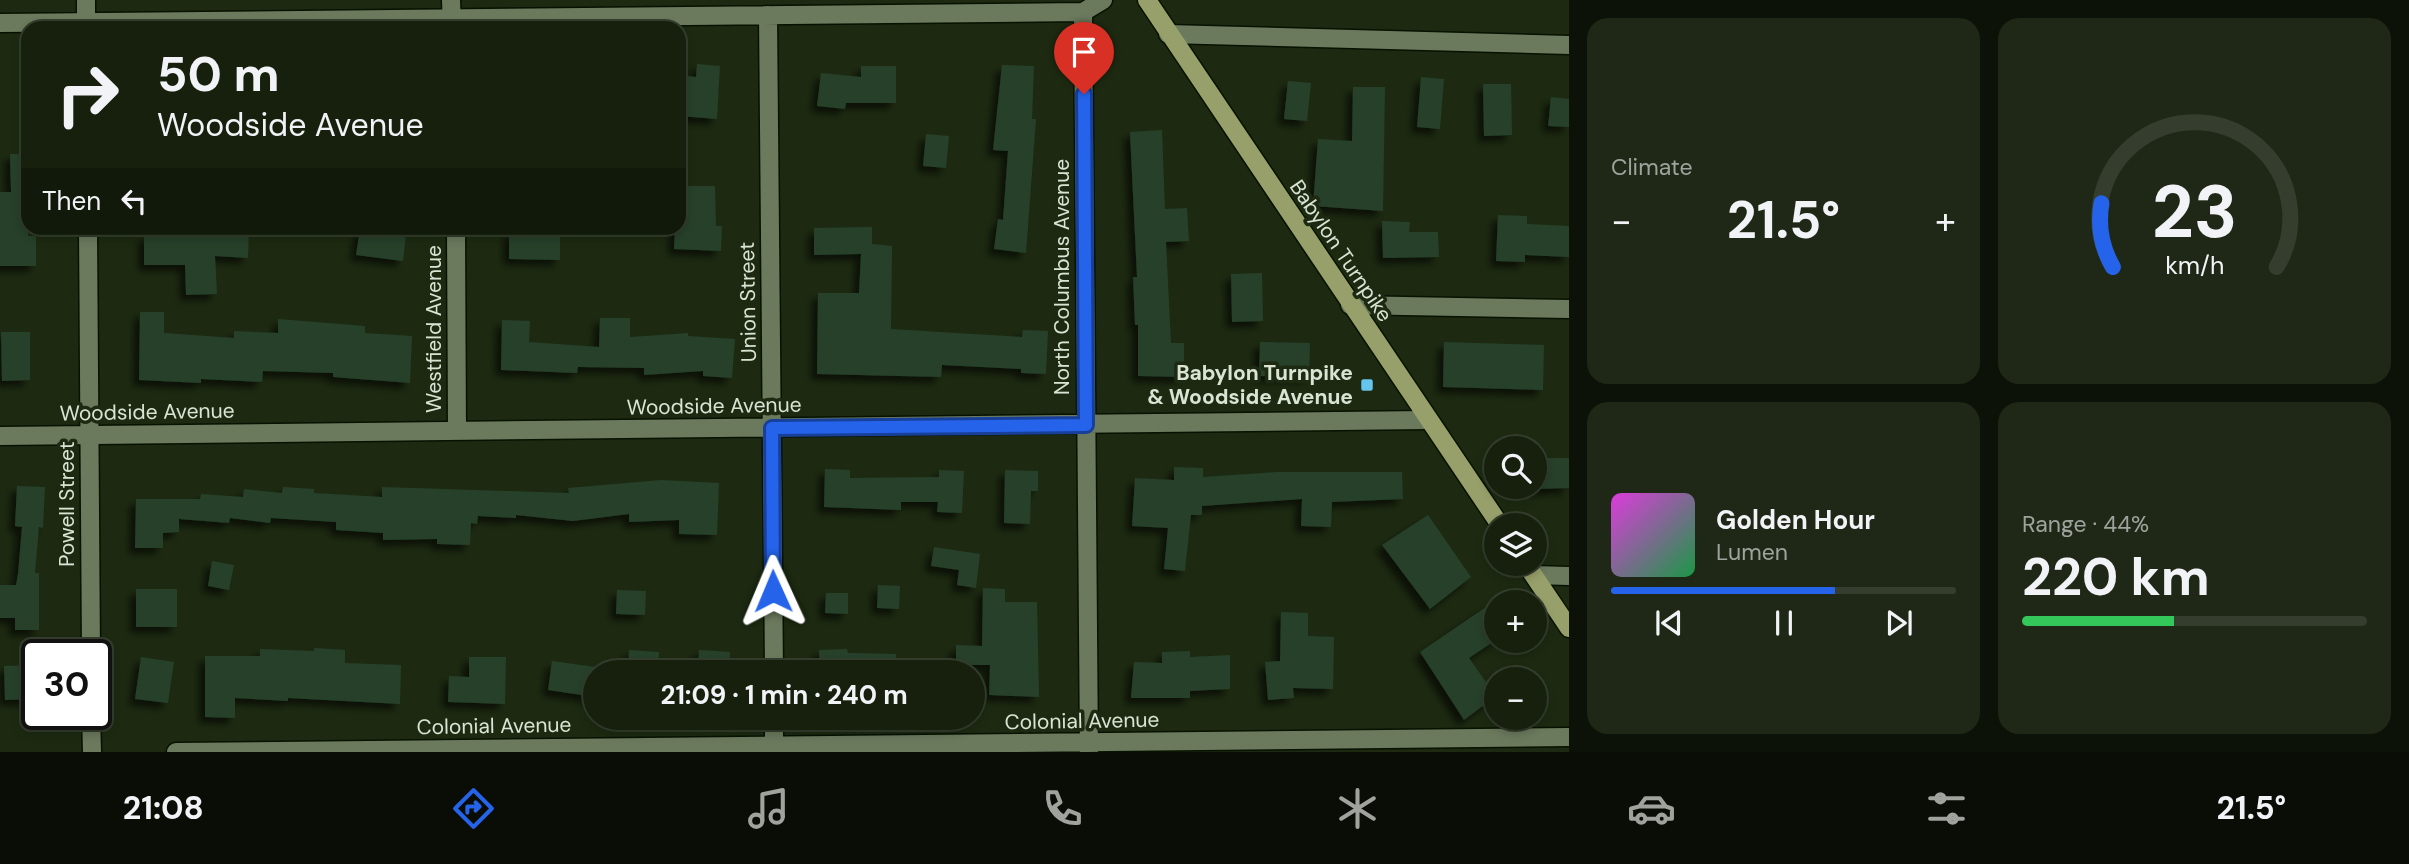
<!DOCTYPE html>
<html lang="en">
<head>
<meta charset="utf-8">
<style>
	:root { --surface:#16200d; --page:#1f2816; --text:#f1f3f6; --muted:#9ea39d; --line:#353e2e; --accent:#2563eb }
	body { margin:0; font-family:"DM Sans",sans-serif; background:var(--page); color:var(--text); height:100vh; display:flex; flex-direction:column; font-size:26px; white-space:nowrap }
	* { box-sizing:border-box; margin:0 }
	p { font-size:23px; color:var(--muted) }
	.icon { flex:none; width:38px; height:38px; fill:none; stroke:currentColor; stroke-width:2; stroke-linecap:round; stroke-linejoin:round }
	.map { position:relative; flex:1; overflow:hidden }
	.sheet { display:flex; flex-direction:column; gap:18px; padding:18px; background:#0c1207; width:840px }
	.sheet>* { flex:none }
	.top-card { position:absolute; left:21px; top:21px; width:665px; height:214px; border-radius:21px; box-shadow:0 4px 10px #0003,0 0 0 2px var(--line); background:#16200d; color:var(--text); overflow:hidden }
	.buttons { position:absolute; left:1484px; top:436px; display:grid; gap:14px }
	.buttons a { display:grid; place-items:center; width:63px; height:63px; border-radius:50%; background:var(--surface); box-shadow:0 4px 10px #0003,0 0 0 2px var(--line); font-size:35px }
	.speed { position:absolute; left:21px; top:639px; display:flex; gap:14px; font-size:35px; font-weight:700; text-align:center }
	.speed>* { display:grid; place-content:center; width:91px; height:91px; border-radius:50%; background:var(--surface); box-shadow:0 4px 10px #0003,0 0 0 2px var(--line); line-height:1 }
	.speed .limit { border:4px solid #111; border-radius:10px; background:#fff; color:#111 }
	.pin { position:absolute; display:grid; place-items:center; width:60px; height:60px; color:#fff; margin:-72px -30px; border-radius:50% 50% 50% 0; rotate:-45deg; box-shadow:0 0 7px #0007 }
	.pin .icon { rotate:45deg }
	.me { position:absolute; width:77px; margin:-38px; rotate:359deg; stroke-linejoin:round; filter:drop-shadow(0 0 5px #0008) }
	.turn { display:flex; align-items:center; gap:24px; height:147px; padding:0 21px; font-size:32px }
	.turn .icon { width:91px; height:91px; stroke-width:2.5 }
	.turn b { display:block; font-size:49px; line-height:60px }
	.then { display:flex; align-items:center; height:66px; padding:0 21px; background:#0003; gap:14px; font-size:26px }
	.big { font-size:52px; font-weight:700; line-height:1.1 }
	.sheet .tile { flex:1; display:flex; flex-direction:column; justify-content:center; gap:10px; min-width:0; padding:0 24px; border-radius:21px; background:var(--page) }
	.sheet .dial { align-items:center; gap:0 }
	.dial svg { height:182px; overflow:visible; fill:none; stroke:var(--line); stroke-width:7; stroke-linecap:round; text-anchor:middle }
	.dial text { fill:var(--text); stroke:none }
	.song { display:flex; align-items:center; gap:21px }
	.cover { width:84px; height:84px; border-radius:10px; background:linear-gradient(135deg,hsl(300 70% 55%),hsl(140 70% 35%)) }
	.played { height:7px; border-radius:4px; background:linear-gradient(90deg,var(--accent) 65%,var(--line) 65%) }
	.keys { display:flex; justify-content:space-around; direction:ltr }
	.heat { display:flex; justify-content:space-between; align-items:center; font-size:38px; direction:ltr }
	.charge { height:10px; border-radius:5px; background:linear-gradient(90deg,#34c759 44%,var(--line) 0) }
	.sheet .tiles { flex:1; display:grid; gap:18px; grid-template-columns:repeat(2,1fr) }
	.trip { position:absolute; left:583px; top:660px; width:402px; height:70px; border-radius:35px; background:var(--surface); box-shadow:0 4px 10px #0003,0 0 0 2px var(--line); font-weight:700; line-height:70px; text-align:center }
	.dock { display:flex; height:112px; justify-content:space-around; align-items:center; background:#090d05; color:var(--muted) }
	.dock .icon { width:49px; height:49px }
	.dock .current { color:var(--accent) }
	.dock b { font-size:32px; color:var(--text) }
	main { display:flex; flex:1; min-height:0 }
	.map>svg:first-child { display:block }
	.building { fill:#26402c; filter:url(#shadow) }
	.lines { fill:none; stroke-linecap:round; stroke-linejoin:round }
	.minor-casing { stroke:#071200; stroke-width:21 }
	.primary-casing { stroke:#071200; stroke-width:21 }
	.minor { stroke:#6b7a5d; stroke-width:18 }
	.primary { stroke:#97a06a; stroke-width:18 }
	.route-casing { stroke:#184099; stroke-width:18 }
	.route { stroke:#2563eb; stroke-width:12 }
	.poi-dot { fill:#65c5ee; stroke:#1d2a11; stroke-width:2.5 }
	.labels { text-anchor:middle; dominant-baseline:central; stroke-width:7; stroke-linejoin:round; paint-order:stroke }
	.street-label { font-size:21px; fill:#dbe4d4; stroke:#1d2a11 }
	.poi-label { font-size:21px; font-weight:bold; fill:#dbe4d4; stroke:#1d2a11; text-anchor:end }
</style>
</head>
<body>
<main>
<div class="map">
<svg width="1569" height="752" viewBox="0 0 1569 752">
	<defs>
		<filter id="shadow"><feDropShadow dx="-6" dy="6" stdDeviation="3.5" flood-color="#0009"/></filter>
	</defs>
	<rect width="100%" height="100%" fill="#1d2a11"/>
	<!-- building -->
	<path class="building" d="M697,64L720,66L717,119L679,116V75L696,77Z
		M1002,65L1034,66L1032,119H1036L1026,253L994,249L998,219L1003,220L1008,151L993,150Z
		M861,66H896V103H846L845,109L817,106L821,73L861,77Z
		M1421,77L1444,79L1440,129L1417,127Z
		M1288,81L1311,83L1307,121L1284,119Z
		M1483,84H1511L1512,135L1484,136Z
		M1353,87H1385L1383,211L1313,206L1318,139L1352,141Z
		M1551,97L1569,99V127L1548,126Z
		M1162,130L1165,209L1187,208L1189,241L1166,242L1171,343H1184V377L1138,376V325H1135L1133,277H1137L1130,132Z
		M926,134L949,136L946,168L923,166Z
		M10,154H28V236H36V266H0V192H11Z
		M679,186H715L716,226H722L721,251L674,249L675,228L680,224Z
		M1498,215L1527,216V224L1569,226V257L1525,255V262L1496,261Z
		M1382,221L1410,222L1409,232H1438L1439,257L1383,258Z
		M872,227V244L892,246L891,329L1022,337L1023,330L1048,331L1046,374L1021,373V369L942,365L941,377L817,374L818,293H859L861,254L814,255V228Z
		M223,228H249L248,258L215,256L217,294L186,295L185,265H144V235H222Z
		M360,229L406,235L403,261L356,255Z
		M509,231H560V260L509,259Z
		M1262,273L1263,321L1232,322L1231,274Z
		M140,312H164V333L234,338V331L278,333V319L365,326V333L412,336L410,383L333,377V373L263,371L262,382L201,379V383L139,380Z
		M600,318H630V337L688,333V336L735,339L732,378L703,376V371L644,375V368L578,367L577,373L501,370L502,320L530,321L529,342L599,347Z
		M1,332H30V380L2,381Z
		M1260,342L1310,343L1309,377L1259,376Z
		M1444,342L1544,345L1543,390L1443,387Z
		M1535,458H1569V488L1535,489Z
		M1174,467L1203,468V477L1277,472H1402L1403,499L1332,502L1331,527L1301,526L1302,499L1202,506V515H1191L1185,571L1164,569L1168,528L1132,526L1135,478L1174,480Z
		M825,469L850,470V478L939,477V470L964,471L962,513L937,512L938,502H901V510L824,507Z
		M1005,470L1038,471V491H1031L1030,524L1004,523Z
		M661,480L719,483L717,535L679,534V520L629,522V514L573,521L516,515V518L478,516L477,524L471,523L470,545L437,544V539L383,540V533L336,530V522L271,518L270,523L230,518L229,523L179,519V532L163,533V548H135L136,499H200L201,494L243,497L244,489L282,493L283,487L314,489V493L382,497V487L569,493L568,488Z
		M17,486L45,487L43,528L39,527L35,573H39V630H15V618H0V585H16L18,574L22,527L15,526Z
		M1428,515L1471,577L1430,609L1382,545Z
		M934,547L980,554L976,588L957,585L959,570L931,566Z
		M212,561L234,565L229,590L208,586Z
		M878,585L900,586L899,609L877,608Z
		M983,588L1005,589V602H1037L1039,697L989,695L990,665H956V645L982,646Z
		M136,589H177V627H136Z
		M617,590L646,591L645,615L616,614Z
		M826,593H848V614L825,613Z
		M1489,605L1496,615V640L1469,658L1496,696L1464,720L1420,652Z
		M1281,612L1308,613V636L1334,637L1333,689L1293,688L1294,698L1268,700L1265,662L1280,661Z
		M314,648L345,650V663L401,665L400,704L288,698V701L235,698V718L205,717V656H260V649L314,651Z
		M847,649L848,653L896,654V672H820L819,650Z
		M629,650L659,652L658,672H628Z
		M699,650L730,652L729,672H698Z
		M1190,651V657L1230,655V689L1190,691V698H1131L1134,662L1162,663V652Z
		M141,657L174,662L168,703L135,699Z
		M469,657H506L505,704L448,702L449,676L469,677Z
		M552,661L595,667V697L548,690Z
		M37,665V699L5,700L4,666Z"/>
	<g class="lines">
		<!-- minor casing -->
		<g class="minor-casing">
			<path id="minor" d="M86,0V28
				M451,0L452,28
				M1083,12L1089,752
				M768,15L774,672
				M0,23L1083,12L1103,0
				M1168,34L1569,45
				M88,228L91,654
				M456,228L457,431
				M1350,305L1569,309
				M0,436L1428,420
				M1534,575L1569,576
				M91,714L92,752
				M774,718V752
				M176,752L1569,737"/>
		</g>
		<!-- primary casing -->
		<g class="primary-casing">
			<path id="primary" d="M1147,0L1500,525
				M1526,564L1569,628"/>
		</g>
		<!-- minor -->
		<use href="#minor" class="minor"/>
		<!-- primary -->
		<use href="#primary" class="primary"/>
	</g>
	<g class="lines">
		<!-- route casing -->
		<g class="route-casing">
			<path id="route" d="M773,591L772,428L1086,425L1084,94"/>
		</g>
		<!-- route -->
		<use href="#route" class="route"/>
	</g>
	<!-- markers -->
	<rect class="poi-dot" x="1360" y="378" width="14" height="14" rx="3.5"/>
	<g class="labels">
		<!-- street labels -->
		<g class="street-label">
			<text transform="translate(1341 251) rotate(56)">Babylon Turnpike</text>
			<text transform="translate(1062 277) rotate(-90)">North Columbus Avenue</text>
			<text transform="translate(748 302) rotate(-91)">Union Street</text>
			<text transform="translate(434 329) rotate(-90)">Westfield Avenue</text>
			<text transform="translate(714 406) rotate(-1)">Woodside Avenue</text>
			<text transform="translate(147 412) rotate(-1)">Woodside Avenue</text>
			<text transform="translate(67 504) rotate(-90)">Powell Street</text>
			<text transform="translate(1082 721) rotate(-1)">Colonial Avenue</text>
			<text transform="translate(494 726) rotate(-1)">Colonial Avenue</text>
		</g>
		<!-- poi labels -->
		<g class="poi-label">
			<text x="1353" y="373">Babylon Turnpike<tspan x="1353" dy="24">&amp; Woodside Avenue</tspan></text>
		</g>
	</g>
</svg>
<div class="buttons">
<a><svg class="icon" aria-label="search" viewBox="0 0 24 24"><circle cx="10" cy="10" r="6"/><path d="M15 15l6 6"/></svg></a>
<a><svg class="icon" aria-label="layers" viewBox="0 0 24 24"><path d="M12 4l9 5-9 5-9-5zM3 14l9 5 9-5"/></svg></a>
<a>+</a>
<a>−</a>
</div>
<div class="speed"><div class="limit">30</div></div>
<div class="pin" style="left:1084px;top:94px;background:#d93025"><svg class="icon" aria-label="arrive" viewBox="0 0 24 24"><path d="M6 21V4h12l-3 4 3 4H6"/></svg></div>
<svg class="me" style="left:773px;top:591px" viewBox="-20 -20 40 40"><path d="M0-17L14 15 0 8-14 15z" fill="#2563eb" stroke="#fff" stroke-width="4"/></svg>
<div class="trip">21:09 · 1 min · 240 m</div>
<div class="top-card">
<div class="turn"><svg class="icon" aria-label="right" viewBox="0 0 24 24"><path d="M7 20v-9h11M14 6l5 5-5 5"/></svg><div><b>50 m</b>Woodside Avenue</div></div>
<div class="then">Then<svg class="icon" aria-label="left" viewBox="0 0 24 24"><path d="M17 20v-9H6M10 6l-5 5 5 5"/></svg></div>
</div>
</div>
<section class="sheet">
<div class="tiles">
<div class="tile"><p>Climate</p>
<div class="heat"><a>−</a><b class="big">21.5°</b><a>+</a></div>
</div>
<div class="tile dial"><svg viewBox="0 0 100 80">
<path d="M14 69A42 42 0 1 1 86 69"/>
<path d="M14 69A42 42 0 0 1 9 41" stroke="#2563eb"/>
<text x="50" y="56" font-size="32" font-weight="700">23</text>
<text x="50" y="72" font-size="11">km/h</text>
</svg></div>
<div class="tile">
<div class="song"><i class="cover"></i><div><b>Golden Hour</b><p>Lumen</p></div></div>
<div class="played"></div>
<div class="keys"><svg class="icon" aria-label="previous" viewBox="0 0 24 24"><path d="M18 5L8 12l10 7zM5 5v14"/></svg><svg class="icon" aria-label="pause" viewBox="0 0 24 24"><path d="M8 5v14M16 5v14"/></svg><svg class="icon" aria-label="next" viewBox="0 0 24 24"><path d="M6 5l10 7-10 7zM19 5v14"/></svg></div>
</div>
<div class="tile"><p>Range · 44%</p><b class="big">220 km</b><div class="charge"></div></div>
</div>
</section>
</main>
<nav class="dock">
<b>21:08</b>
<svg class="icon current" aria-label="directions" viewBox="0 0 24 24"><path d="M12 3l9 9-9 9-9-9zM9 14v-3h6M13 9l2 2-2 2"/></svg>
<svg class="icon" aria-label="music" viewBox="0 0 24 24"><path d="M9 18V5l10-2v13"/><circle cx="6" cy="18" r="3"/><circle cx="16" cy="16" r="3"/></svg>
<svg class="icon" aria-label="phone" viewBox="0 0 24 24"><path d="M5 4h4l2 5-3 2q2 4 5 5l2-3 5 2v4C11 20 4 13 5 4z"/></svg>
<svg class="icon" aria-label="climate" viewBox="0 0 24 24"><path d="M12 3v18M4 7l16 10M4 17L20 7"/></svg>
<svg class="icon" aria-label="car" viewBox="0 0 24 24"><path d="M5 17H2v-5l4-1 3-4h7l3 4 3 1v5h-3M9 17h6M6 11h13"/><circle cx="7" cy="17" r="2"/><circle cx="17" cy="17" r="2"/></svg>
<svg class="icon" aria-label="filters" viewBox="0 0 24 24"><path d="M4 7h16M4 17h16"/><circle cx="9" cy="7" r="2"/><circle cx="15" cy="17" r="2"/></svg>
<b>21.5°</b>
</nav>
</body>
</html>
